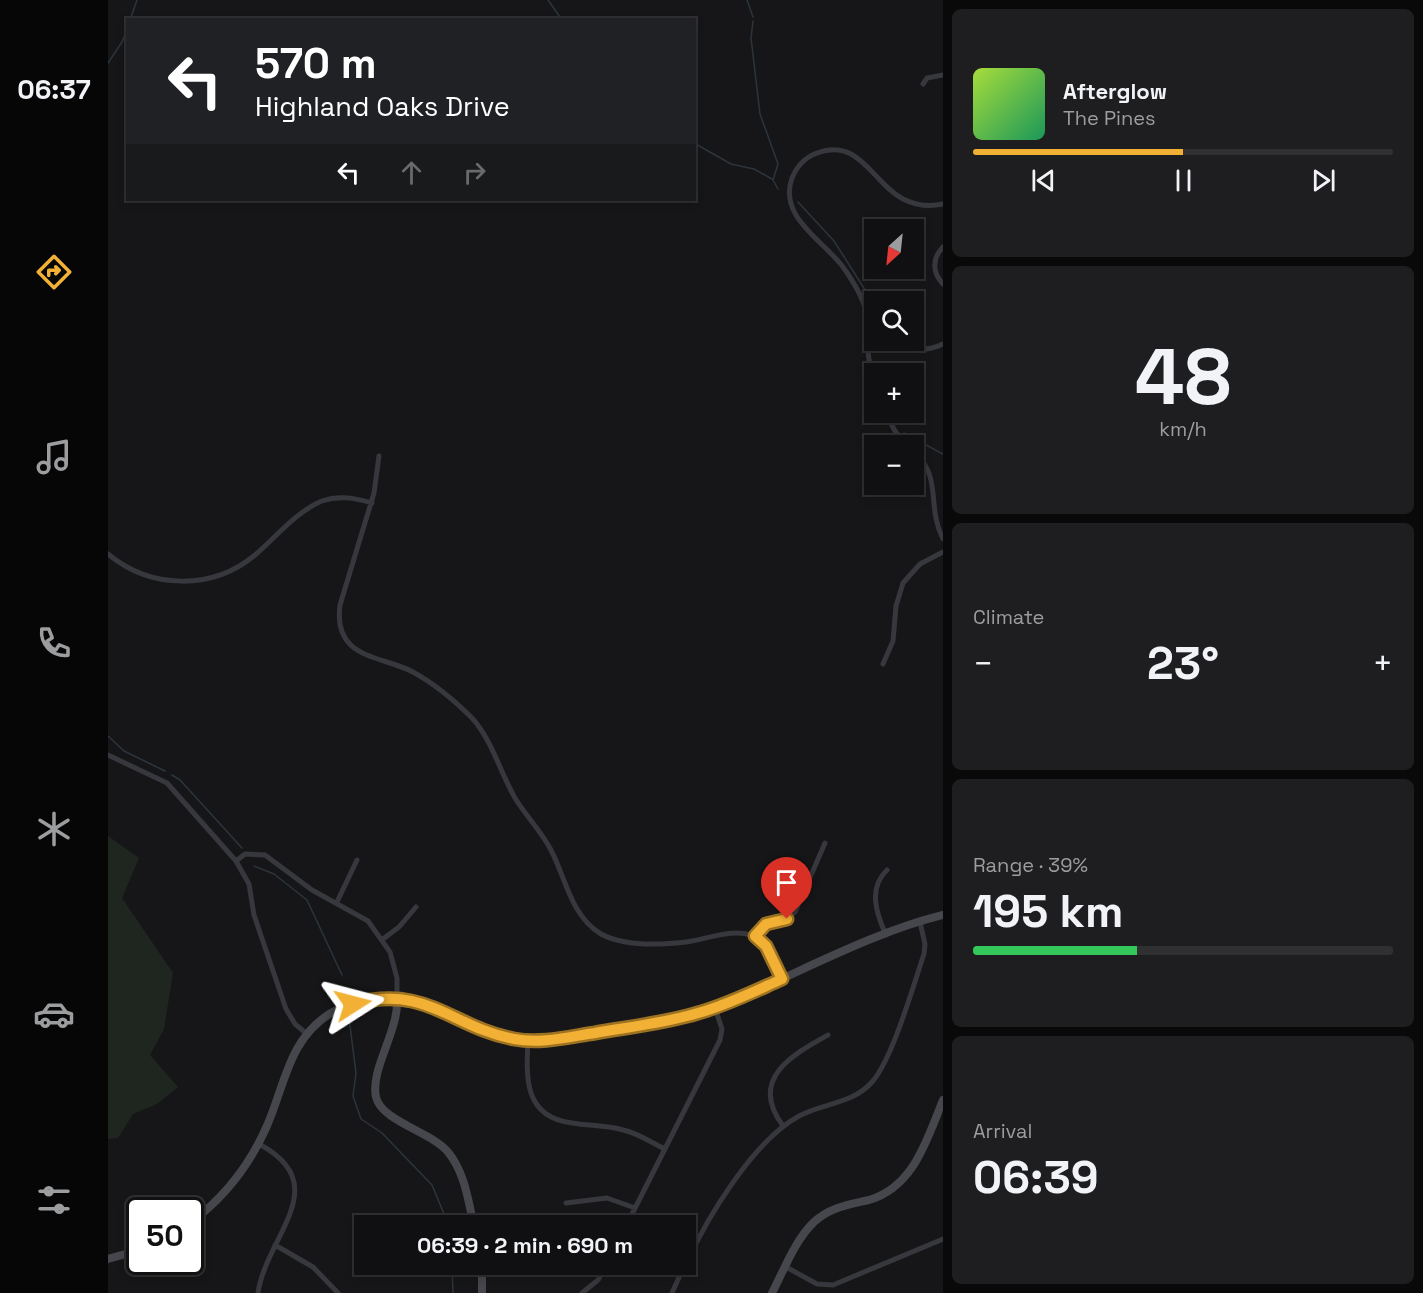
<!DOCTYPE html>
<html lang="en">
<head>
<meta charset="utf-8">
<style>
	:root { --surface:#101012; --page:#1e1e20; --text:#f1f3f6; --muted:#9c9d9f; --line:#303032; --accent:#f2b134 }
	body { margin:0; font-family:"Space Grotesk",sans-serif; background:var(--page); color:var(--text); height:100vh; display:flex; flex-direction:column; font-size:22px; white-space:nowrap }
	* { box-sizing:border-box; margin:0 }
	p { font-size:20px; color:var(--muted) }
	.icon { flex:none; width:33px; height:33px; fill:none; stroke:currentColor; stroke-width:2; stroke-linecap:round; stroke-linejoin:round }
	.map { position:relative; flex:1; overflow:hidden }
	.sheet { display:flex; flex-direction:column; gap:9px; padding:9px; background:#09090a; width:480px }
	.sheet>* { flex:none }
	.top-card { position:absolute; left:18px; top:18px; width:570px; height:183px; border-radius:0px; box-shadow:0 3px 9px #0003,0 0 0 2px var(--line); background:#202124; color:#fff; overflow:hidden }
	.needle { width:39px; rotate:207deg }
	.fabs { position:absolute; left:756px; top:219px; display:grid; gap:12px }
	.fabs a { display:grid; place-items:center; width:60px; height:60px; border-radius:0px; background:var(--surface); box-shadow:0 3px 9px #0003,0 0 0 2px var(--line); font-size:30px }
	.speed { position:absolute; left:18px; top:1197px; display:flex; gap:12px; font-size:30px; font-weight:700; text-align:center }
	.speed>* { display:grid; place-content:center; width:78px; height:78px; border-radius:50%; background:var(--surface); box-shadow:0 3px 9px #0003,0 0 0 2px var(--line); line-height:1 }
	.speed .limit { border:3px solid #111; border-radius:9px; background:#fff; color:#111 }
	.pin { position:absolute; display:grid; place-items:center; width:51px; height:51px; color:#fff; margin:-62px -26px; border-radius:50% 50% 50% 0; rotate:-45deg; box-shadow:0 0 6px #0007 }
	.pin .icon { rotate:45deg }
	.me { position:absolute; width:66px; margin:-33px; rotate:81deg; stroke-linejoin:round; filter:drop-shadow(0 0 4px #0008) }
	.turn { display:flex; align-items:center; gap:21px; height:126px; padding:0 30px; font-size:27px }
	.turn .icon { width:78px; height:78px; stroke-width:2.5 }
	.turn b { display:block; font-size:42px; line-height:51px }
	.lanes { display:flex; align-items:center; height:57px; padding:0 30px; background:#0003; justify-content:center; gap:30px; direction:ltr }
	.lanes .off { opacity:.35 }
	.big { font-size:45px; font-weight:700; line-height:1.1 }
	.sheet .tile { flex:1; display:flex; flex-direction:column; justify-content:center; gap:9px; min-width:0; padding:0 21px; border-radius:9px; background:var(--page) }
	.sheet .dial { align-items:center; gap:0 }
	.dial b { font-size:78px; line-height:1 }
	.song { display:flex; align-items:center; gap:18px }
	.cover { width:72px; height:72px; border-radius:9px; background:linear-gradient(135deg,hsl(80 70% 55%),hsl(150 70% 35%)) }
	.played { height:6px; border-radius:3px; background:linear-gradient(90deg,var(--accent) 50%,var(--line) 50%) }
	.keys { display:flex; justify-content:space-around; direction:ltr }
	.heat { display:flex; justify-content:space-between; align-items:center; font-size:33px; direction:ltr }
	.charge { height:9px; border-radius:4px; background:linear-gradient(90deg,#34c759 39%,var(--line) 0) }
	.trip { position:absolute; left:246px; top:1215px; width:342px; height:60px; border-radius:0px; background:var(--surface); box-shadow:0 3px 9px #0003,0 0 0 2px var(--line); font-weight:700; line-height:60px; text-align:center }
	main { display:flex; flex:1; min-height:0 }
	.menu { display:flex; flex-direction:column; width:108px; justify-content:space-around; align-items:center; background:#060607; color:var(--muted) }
	.menu .icon { width:42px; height:42px }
	.menu .selected { color:var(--accent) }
	.menu b { font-size:27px; color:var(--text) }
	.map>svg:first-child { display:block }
	.green { fill:#1e261f }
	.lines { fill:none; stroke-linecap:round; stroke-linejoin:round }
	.stream { stroke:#2c353c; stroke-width:1.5 }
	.street { stroke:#37383d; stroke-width:5 }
	.secondary { stroke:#45474d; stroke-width:8 }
	.route-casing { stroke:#9d7322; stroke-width:15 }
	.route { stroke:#f2b134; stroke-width:10 }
</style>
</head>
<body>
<main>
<nav class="menu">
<b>06:37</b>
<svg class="icon selected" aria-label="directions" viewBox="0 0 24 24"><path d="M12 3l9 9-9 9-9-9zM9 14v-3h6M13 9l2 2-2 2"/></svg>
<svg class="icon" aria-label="music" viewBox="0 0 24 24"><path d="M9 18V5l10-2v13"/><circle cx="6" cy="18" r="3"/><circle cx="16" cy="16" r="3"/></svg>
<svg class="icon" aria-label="phone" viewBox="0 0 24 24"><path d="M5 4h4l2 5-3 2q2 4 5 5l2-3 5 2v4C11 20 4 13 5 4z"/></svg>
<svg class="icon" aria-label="climate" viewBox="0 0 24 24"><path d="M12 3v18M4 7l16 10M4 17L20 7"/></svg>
<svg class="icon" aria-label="car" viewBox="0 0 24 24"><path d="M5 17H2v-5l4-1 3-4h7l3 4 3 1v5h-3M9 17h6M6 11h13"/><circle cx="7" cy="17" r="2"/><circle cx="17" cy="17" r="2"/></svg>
<svg class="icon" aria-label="filters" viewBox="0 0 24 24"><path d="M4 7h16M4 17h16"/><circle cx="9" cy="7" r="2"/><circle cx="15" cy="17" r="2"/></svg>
</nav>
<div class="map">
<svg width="835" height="1293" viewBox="0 0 835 1293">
	<rect width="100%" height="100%" fill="#161618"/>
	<!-- green -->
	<path class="green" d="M0,836L31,858L14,898L65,973L56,1029L42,1055L70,1087L49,1104L25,1114L10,1138L0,1139Z"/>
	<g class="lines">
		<!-- stream -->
		<path class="stream" d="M440,0L454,20
			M639,0L645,17
			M22,20L29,0
			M645,21L643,38L652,114L670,164L665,180L670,189
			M0,63L14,42L20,27
			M586,143L623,164L646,169L664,179
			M690,202L726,241L766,304
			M767,350L771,340
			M796,433L835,454
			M0,736L16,751L57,771
			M64,775L72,780L134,848
			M146,866L166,874L199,900L234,975
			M241,1018L248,1073L245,1096L253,1119L274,1133L324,1185L341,1226
			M344,1264L345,1293"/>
		<!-- street -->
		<path class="street" d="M815,84L819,78L835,75
			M835,247C824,258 824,272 835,284
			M786,340C802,351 818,352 835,344
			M766,383C763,372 760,359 760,347C759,337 761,326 759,316C756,298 745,281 735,267C715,240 670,217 684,178C689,166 698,157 709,153C752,137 764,183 795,199C807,205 822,207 835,204
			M777,412L787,431L799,446
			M806,451C835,479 818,505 835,539
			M271,456L266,493L232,605C225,658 270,655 303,671C324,682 347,701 364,718C384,740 392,772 407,798C418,816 433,831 443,850C458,879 463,916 493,934C517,947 552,945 578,942C602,939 635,923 656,943C665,951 669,968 674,979
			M0,554C42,589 104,591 147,555C167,538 189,511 214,501C231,495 247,498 264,503
			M775,664L785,641L788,606L795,583L812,564L835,552
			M0,755L59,783L128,861L141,884L146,915L178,1009L187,1024L199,1034
			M128,861L137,854L157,855L204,890L260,921L282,952L289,978V999
			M229,902L249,860
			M778,935C768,913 760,888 779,870
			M647,936C656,919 674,924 687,912L717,843
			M275,939L291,927L308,907
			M420,1041C418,1078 416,1117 464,1123C481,1126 499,1125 515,1130C530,1133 544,1143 557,1149
			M675,1126C640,1079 684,1055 720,1035
			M458,1203L499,1198L527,1208
			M518,1226L612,1040L614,1029L607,1008
			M167,1245L205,1267L230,1293
			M578,1264C599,1218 645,1141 691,1116C715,1103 745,1104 764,1082C785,1058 805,986 816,954L817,944L812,922
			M678,1267L709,1284L725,1285L835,1239
			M150,1293C158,1236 228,1185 151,1144
			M474,1293L490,1280L499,1264
			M564,1293L577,1264"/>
		<!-- secondary -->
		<path class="secondary" d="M289,999C291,1031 262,1069 268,1097C273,1121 324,1132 340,1152C357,1173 360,1200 366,1226
			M82,1223C116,1198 141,1166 158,1128C177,1086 180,1039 223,1013C305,965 358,1045 435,1040C458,1039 480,1034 502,1030C538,1024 575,1021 608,1007C683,978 758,934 835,915
			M0,1259L32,1250
			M374,1293V1264
			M664,1293C676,1270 687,1240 706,1222C723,1207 740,1205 761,1200C806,1187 819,1139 835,1100"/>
	</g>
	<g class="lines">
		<!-- route casing -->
		<g class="route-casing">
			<path id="route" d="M245,1004C319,984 343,1027 406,1039C433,1044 460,1037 487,1033C521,1027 557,1023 590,1013C619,1005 647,991 674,979L658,946L647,936L658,924L679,919"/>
		</g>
		<!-- route -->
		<use href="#route" class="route"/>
	</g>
</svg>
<div class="fabs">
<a><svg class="needle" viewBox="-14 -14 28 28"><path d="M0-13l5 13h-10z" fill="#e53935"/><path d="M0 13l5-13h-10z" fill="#9c9d9f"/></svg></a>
<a><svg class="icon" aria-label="search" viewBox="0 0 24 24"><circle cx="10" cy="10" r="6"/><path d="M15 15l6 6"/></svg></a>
<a>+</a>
<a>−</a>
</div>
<div class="speed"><div class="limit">50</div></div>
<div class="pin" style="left:679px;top:919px;background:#d93025"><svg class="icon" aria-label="arrive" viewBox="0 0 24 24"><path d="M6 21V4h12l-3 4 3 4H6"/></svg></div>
<svg class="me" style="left:245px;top:1004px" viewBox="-20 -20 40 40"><path d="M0-17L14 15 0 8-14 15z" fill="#f2b134" stroke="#fff" stroke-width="4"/></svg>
<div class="trip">06:39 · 2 min · 690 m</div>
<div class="top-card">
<div class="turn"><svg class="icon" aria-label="left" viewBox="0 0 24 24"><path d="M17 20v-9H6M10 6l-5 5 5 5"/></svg><div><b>570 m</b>Highland Oaks Drive</div></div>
<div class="lanes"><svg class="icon" aria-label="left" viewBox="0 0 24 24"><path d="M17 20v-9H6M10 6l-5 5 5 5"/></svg><svg class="icon off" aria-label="ahead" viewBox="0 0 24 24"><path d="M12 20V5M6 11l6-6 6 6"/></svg><svg class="icon off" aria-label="right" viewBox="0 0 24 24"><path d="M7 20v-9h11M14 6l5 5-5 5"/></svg></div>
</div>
</div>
<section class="sheet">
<div class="tile">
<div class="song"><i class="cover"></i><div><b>Afterglow</b><p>The Pines</p></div></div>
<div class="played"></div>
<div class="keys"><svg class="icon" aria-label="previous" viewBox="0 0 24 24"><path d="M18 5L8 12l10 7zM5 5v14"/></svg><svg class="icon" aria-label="pause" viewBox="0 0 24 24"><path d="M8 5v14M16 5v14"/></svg><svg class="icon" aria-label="next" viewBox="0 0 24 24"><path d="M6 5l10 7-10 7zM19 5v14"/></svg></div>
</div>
<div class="tile dial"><b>48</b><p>km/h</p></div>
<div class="tile"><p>Climate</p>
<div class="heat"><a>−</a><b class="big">23°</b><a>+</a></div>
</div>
<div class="tile"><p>Range · 39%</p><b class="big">195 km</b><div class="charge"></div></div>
<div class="tile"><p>Arrival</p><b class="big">06:39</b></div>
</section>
</main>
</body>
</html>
